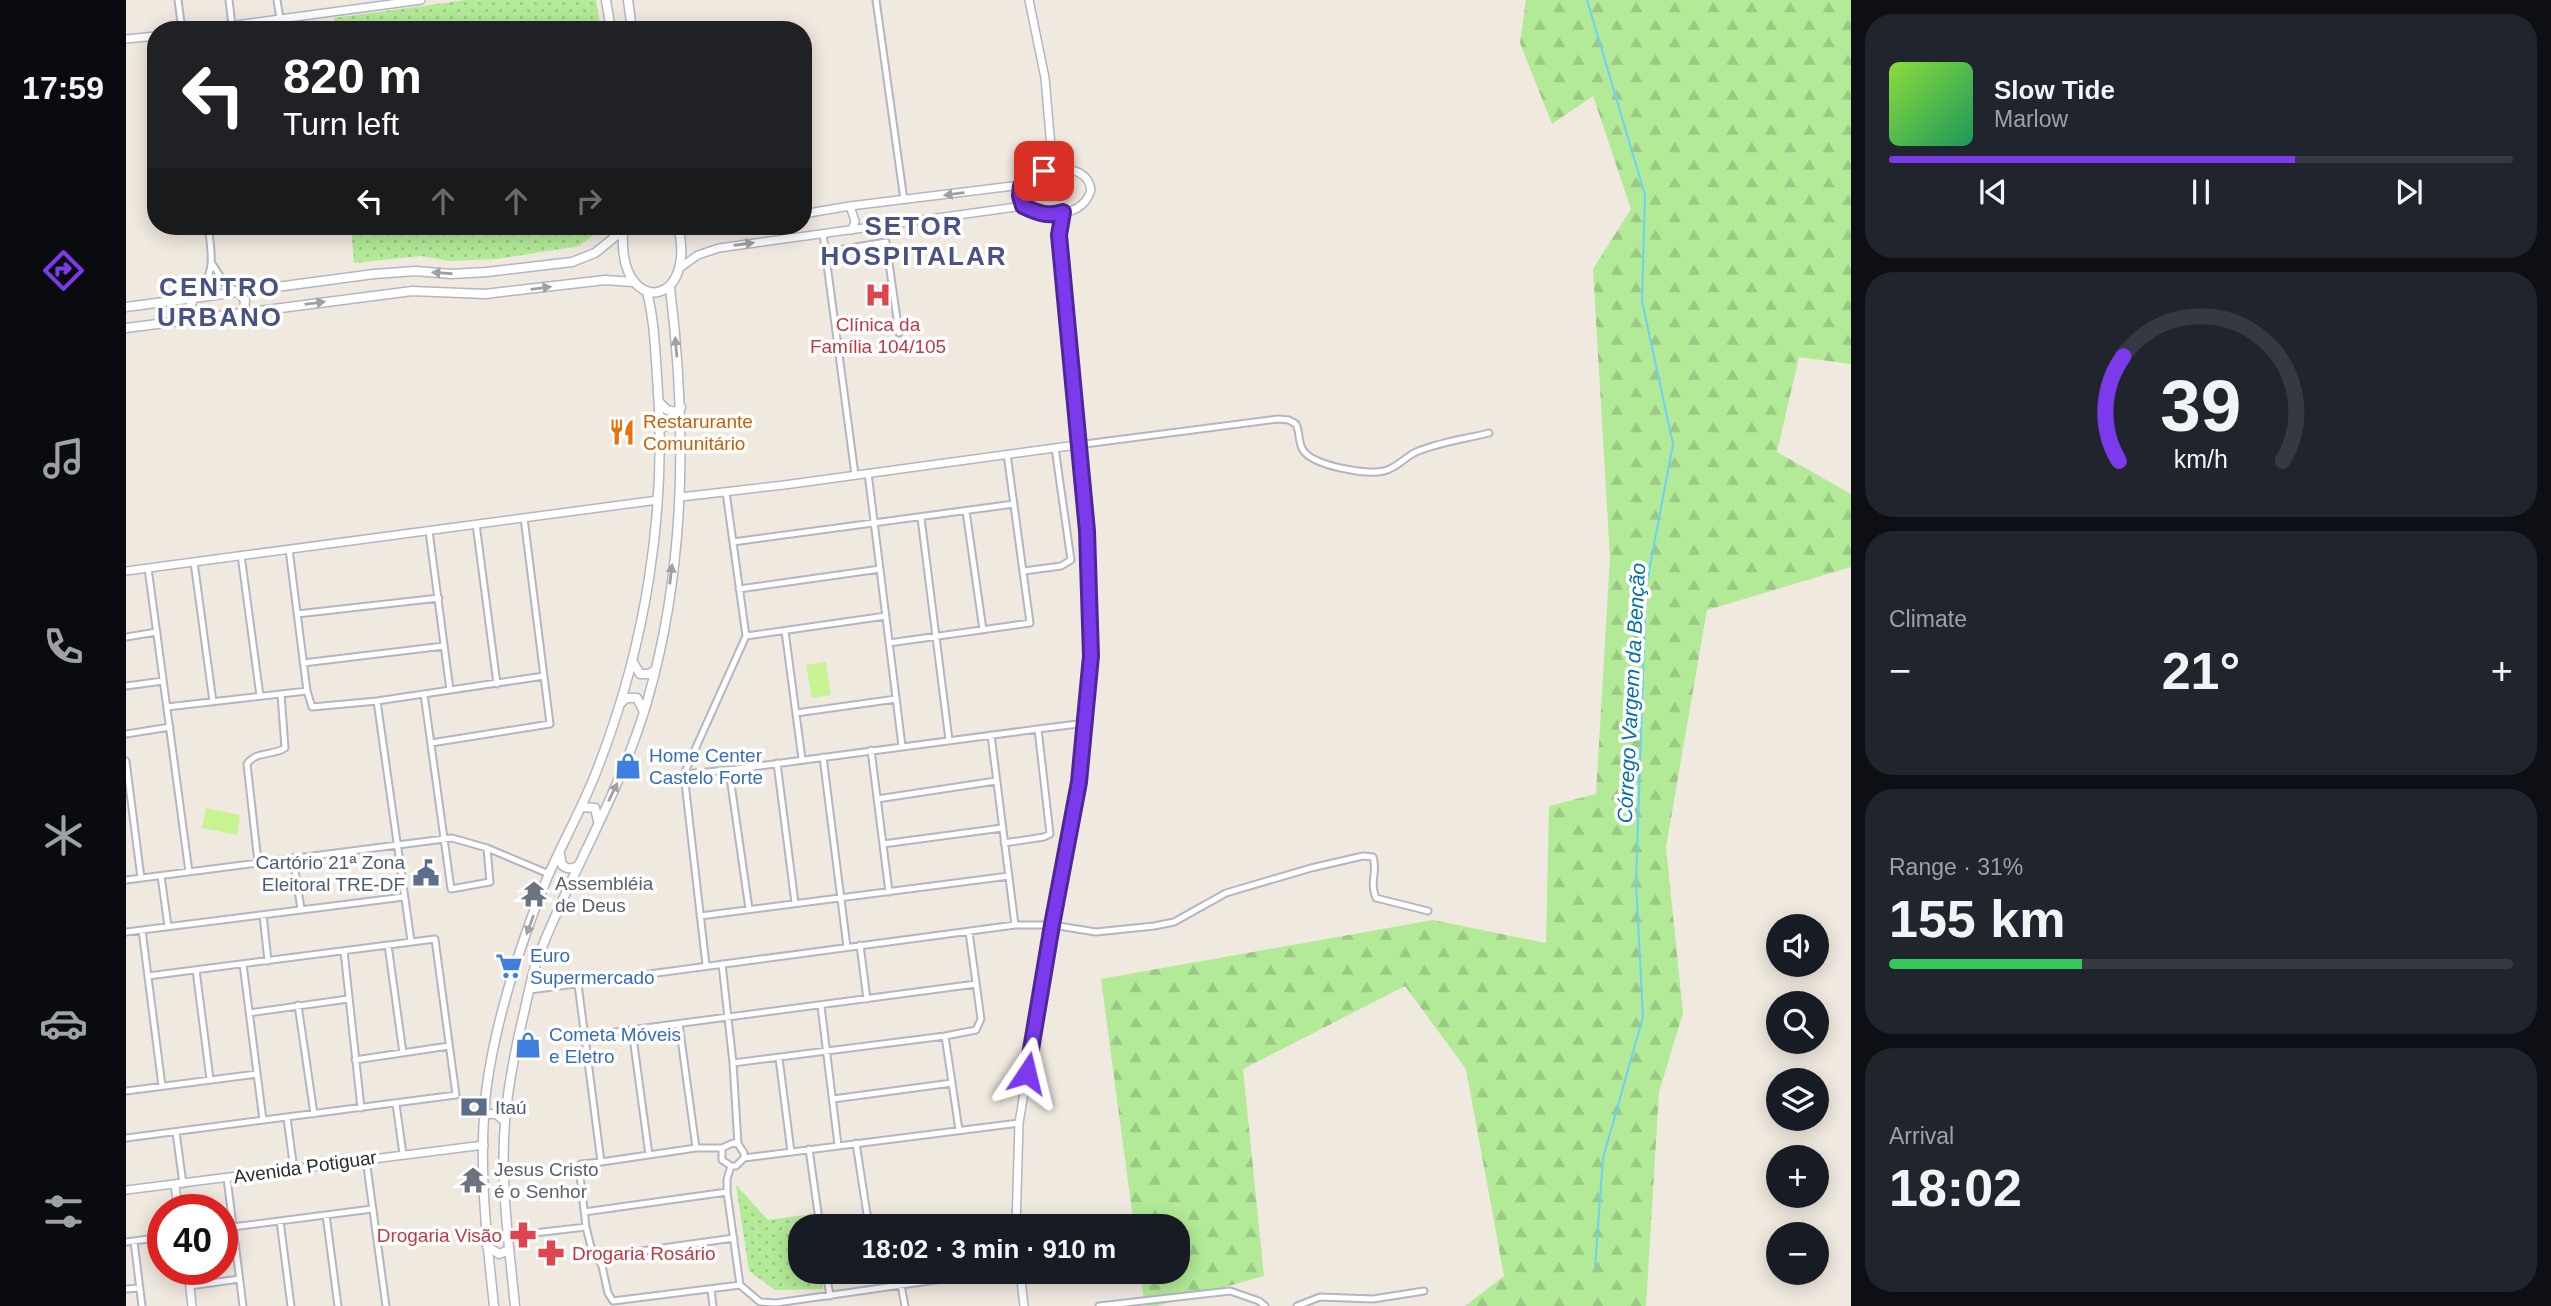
<!DOCTYPE html>
<html lang="en">
<head>
<meta charset="utf-8">
<style>
	:root { --surface:#171b24; --page:#20242c; --text:#f1f3f6; --muted:#9ea1a6; --line:#363941; --accent:#7c3aed }
	body { margin:0; font-family:Arial,sans-serif; background:var(--page); color:var(--text); height:100vh; display:flex; flex-direction:column; font-size:26px; white-space:nowrap }
	* { box-sizing:border-box; margin:0 }
	p { font-size:23px; color:var(--muted) }
	.icon { flex:none; width:38px; height:38px; fill:none; stroke:currentColor; stroke-width:2; stroke-linecap:round; stroke-linejoin:round }
	.map { position:relative; flex:1; overflow:hidden }
	.side { display:flex; flex-direction:column; gap:14px; padding:14px; background:#0d0f14; width:700px }
	.side>* { flex:none }
	.banner { position:absolute; left:21px; top:21px; width:665px; height:214px; border-radius:28px; box-shadow:0 4px 18px #0003; background:#202124; color:#fff; overflow:hidden }
	.controls { position:absolute; left:1640px; top:914px; display:grid; gap:14px }
	.controls a { display:grid; place-items:center; width:63px; height:63px; border-radius:50%; background:var(--surface); box-shadow:0 4px 18px #0003; font-size:35px }
	.speed { position:absolute; left:21px; top:1194px; display:flex; gap:14px; font-size:35px; font-weight:700; text-align:center }
	.speed>* { display:grid; place-content:center; width:91px; height:91px; border-radius:50%; background:var(--surface); box-shadow:0 4px 18px #0003; line-height:1 }
	.speed .limit { border:10px solid #d22; background:#fff; color:#111 }
	.pin { position:absolute; display:grid; place-items:center; width:60px; height:60px; color:#fff; margin:-30px; border-radius:14px; box-shadow:0 4px 10px #0006 }
	.me { position:absolute; width:77px; margin:-38px; rotate:10deg; stroke-linejoin:round; filter:drop-shadow(0 0 5px #0008) }
	.turn { display:flex; align-items:center; gap:24px; height:147px; padding:0 21px; font-size:32px }
	.turn .icon { width:91px; height:91px; stroke-width:2.5 }
	.turn b { display:block; font-size:49px; line-height:60px }
	.lanes { display:flex; align-items:center; height:66px; padding:0 21px; background:#0003; justify-content:center; gap:35px; direction:ltr }
	.lanes .off { opacity:.35 }
	.big { font-size:52px; font-weight:700; line-height:1.1 }
	.side .widget { flex:1; display:flex; flex-direction:column; justify-content:center; gap:10px; min-width:0; padding:0 24px; border-radius:28px; background:var(--page) }
	.side .dial { align-items:center; gap:0 }
	.dial svg { height:182px; overflow:visible; fill:none; stroke:var(--line); stroke-width:7; stroke-linecap:round; text-anchor:middle }
	.dial text { fill:var(--text); stroke:none }
	.song { display:flex; align-items:center; gap:21px }
	.cover { width:84px; height:84px; border-radius:10px; background:linear-gradient(135deg,hsl(90 70% 55%),hsl(150 70% 35%)) }
	.played { height:7px; border-radius:4px; background:linear-gradient(90deg,var(--accent) 65%,var(--line) 65%) }
	.keys { display:flex; justify-content:space-around; direction:ltr }
	.heat { display:flex; justify-content:space-between; align-items:center; font-size:38px; direction:ltr }
	.charge { height:10px; border-radius:5px; background:linear-gradient(90deg,#34c759 31%,var(--line) 0) }
	.trip { position:absolute; left:662px; top:1214px; width:402px; height:70px; border-radius:28px; background:var(--surface); box-shadow:0 4px 18px #0003; font-weight:700; line-height:70px; text-align:center }
	main { display:flex; flex:1; min-height:0 }
	.menu { display:flex; flex-direction:column; width:126px; justify-content:space-around; align-items:center; background:#090b0e; color:var(--muted) }
	.menu .icon { width:49px; height:49px }
	.menu .on { color:var(--accent) }
	.menu b { font-size:32px; color:var(--text) }
	.map>svg:first-child { display:block }
	.forest { fill:url(#forest-firs) }
	.park { fill:url(#park-dots) }
	.pitch { fill:#c9f293 }
	.lines { fill:none; stroke-linecap:round; stroke-linejoin:round }
	.stream { stroke:#6bd1f8; stroke-width:2 }
	.minor-casing { stroke:#b3b5c2; stroke-width:9 }
	.tertiary-casing { stroke:#b3b5c2; stroke-width:10 }
	.secondary-casing { stroke:#b3b5c2; stroke-width:11 }
	.minor { stroke:#fff; stroke-width:5 }
	.tertiary { stroke:#fff; stroke-width:7 }
	.secondary { stroke:#fff; stroke-width:8 }
	.oneway { fill:#a0a0a0 }
	.route-casing { stroke:#51269a; stroke-width:18 }
	.route { stroke:#7c3aed; stroke-width:12 }
	.labels { text-anchor:middle; dominant-baseline:central; stroke-width:7; stroke-linejoin:round; paint-order:stroke }
	.health-label { font-size:19px; fill:#be3a42; stroke:#fff }
	.food-label { font-size:19px; fill:#c56008; stroke:#fff; text-anchor:start }
	.shop-label { font-size:19px; fill:#366cbe; stroke:#fff; text-anchor:start }
	.service-label { font-size:19px; fill:#4e5e75; stroke:#fff; text-anchor:end }
	.worship-label { font-size:19px; fill:#5b616d; stroke:#fff; text-anchor:start }
	.street-label { font-size:19px; fill:#2d2d2d; stroke:#fff }
	.water-label { font-size:21px; font-style:italic; fill:#0370ac; stroke:#fff }
	.district-label { font-size:26px; font-weight:bold; letter-spacing:2px; fill:#495383; stroke:#fff }
</style>
</head>
<body>
<main>
<nav class="menu">
<b>17:59</b>
<svg class="icon on" aria-label="directions" viewBox="0 0 24 24"><path d="M12 3l9 9-9 9-9-9zM9 14v-3h6M13 9l2 2-2 2"/></svg>
<svg class="icon" aria-label="music" viewBox="0 0 24 24"><path d="M9 18V5l10-2v13"/><circle cx="6" cy="18" r="3"/><circle cx="16" cy="16" r="3"/></svg>
<svg class="icon" aria-label="phone" viewBox="0 0 24 24"><path d="M5 4h4l2 5-3 2q2 4 5 5l2-3 5 2v4C11 20 4 13 5 4z"/></svg>
<svg class="icon" aria-label="climate" viewBox="0 0 24 24"><path d="M12 3v18M4 7l16 10M4 17L20 7"/></svg>
<svg class="icon" aria-label="car" viewBox="0 0 24 24"><path d="M5 17H2v-5l4-1 3-4h7l3 4 3 1v5h-3M9 17h6M6 11h13"/><circle cx="7" cy="17" r="2"/><circle cx="17" cy="17" r="2"/></svg>
<svg class="icon" aria-label="filters" viewBox="0 0 24 24"><path d="M4 7h16M4 17h16"/><circle cx="9" cy="7" r="2"/><circle cx="15" cy="17" r="2"/></svg>
</nav>
<div class="map">
<svg width="1725" height="1306" viewBox="0 0 1725 1306">
	<defs>
		<pattern id="forest-firs" width="22" height="20" patternUnits="userSpaceOnUse" patternTransform="scale(1.75)"><rect width="22" height="20" fill="#b3ea98"/><path d="M5 1l3.5 6h-7zM16 11l3.5 6h-7z" fill="#9ac983"/></pattern>
		<pattern id="park-dots" width="8" height="8" patternUnits="userSpaceOnUse" patternTransform="scale(1.75)"><rect width="8" height="8" fill="#b3ea98"/><path d="M2 2h.1M6 6h.1" fill="none" stroke="#9ac983" stroke-width="1.8" stroke-linecap="round"/></pattern>
	</defs>
	<rect width="100%" height="100%" fill="#f0e9df"/>
	<!-- forest -->
	<path class="forest" d="M1400,0H1725V364L1673,357L1651,452L1725,494V567L1581,610L1540,847L1557,1013L1533,1092L1520,1306H1339L1378,1276L1340,1069L1279,986L1117,1069L1138,1276L1031,1306H1019L1014,1272H1052V1227H1008L975,979L1307,920L1420,943L1423,806L1470,794L1484,558L1467,269L1505,209L1467,96L1426,124L1394,43Z"/>
	<!-- park -->
	<path class="park" d="M340,0H470L475,30H209L208,18Z
		M225,226H480L453,246L371,259L323,261L295,256L228,263Z
		M610,1185L642,1220L687,1214L689,1227H674V1272H695L697,1289L649,1290L623,1271Z"/>
	<!-- pitch -->
	<path class="pitch" d="M700,662L705,695L686,698L680,665Z
		M80,808L114,815L111,835L76,828Z"/>
	<g class="lines">
		<!-- stream -->
		<path class="stream" d="M1461,0L1519,195L1516,301L1547,444L1520,587L1510,883L1517,1017L1477,1158L1469,1268"/>
		<!-- minor casing -->
		<g class="minor-casing">
			<path id="minor" d="M52,0L56,30
				M103,0L106,25
				M151,0L154,19
				M750,0L778,200
				M697,234L729,475
				M700,252L760,242L773,333
				M87,265L99,284L112,292
				M68,297C91,274 86,256 82,226
				M951,445L1152,419L1163,420L1170,424C1174,432 1172,442 1177,450C1187,466 1240,475 1258,471C1271,468 1279,457 1290,452C1313,442 1339,439 1363,433
				M742,473L776,746
				M840,511L857,630
				M795,518L823,740
				M350,524L371,684
				M303,531L324,690
				M607,542L888,504
				M163,549L181,691L186,707L251,701L418,676
				M115,555L134,696
				M68,562L87,702
				M22,568L63,872
				M898,571L935,566L945,560L929,448
				M613,589L754,569
				M171,614L313,598
				M659,631L676,759
				M620,636L760,616
				M0,637L31,632
				M763,643L904,623L881,454
				M177,663L318,646
				M0,686L37,681
				M298,694L325,889L364,882L361,848
				M251,701L285,941
				M41,707L181,691
				M670,713L770,699
				M0,734L44,727
				M865,735L889,925
				M305,743L424,724L398,518
				M745,750L763,892
				M697,757L721,947
				M0,761L15,878
				M651,763L669,903
				M603,770L623,909
				M558,774L603,770L912,729
				M751,799L870,781
				M878,843L918,837L924,834L912,729L960,723
				M757,844L876,828
				M167,858L175,909
				M132,862L121,764C130,751 146,756 159,748L155,694
				M35,876L42,926
				M0,880L326,838L361,848L423,874
				M137,915L142,961
				M574,916L883,876
				M16,930L36,1086
				M0,932L278,897
				M262,945L277,1053
				M734,945L741,999
				M218,951L235,1108
				M117,964L137,1120
				M596,964L607,1063L612,1144L618,1153V1158
				M580,965L558,774L620,636L600,492
				M70,970L84,1079
				M452,984L475,1162L455,1164L453,1167L460,1227L465,1247L476,1266L482,1293L487,1301L614,1285L634,1302L650,1303L866,1272
				M404,990L889,925H926L970,932L1028,926L1048,922L1100,893L1185,868L1237,856L1247,857C1252,872 1243,881 1250,898L1302,911
				M172,1005L188,1114
				M695,1006L712,1145
				M123,1013L222,999
				M553,1024L570,1148
				M506,1030L523,1155
				M459,1036L850,984
				M819,1036L833,1130
				M653,1058L665,1152
				M229,1060L323,1046
				M607,1063L819,1036L850,1030L855,1019L843,932
				M0,1091L131,1074
				M707,1099L826,1083
				M270,1104L277,1154
				M161,1118L168,1170
				M50,1132L57,1184
				M0,1138L330,1095L309,939L22,976
				M730,1143L743,1227
				M596,1148V1160L605,1166
				M683,1149L694,1227
				M240,1159L260,1306
				M475,1162L570,1148H596L607,1143L612,1144
				M605,1166H610L618,1158L893,1123
				M605,1166L601,1179V1192L614,1285
				M101,1178L117,1306
				M458,1212L601,1192
				M200,1215L212,1306
				M154,1221L165,1306
				M106,1227L246,1209
				M864,1227L890,1223
				M382,1236L460,1227
				M8,1241L16,1306
				M0,1242L37,1237
				M472,1257L608,1238
				M700,1272L704,1296
				M775,1285L779,1306
				M64,1286L113,1279
				M0,1289L14,1288
				M585,1290L587,1306
				M973,1306L1104,1291L1133,1301L1139,1306
				M1171,1306L1194,1297L1247,1299L1298,1291"/>
		</g>
		<!-- tertiary casing -->
		<g class="tertiary-casing">
			<path id="tertiary" d="M903,0L919,78L925,147L924,159L918,171
				M73,30L295,0
				M0,39L30,36
				M927,168C944,169 962,170 965,190C956,219 919,217 897,206L894,196L895,185L909,174Z
				M724,206L729,221L726,230
				M677,214L724,206L895,185
				M566,226L584,228L604,226
				M659,226V233L664,238
				M555,267L572,255L593,248L897,206
				M555,497L658,485L951,445
				M0,571L532,500
				M49,1185L52,1209
				M0,1190L358,1145
				M890,1227L893,1123L926,925L953,782L965,656L961,531L933,235L937,212
				M62,1269L66,1306
				M894,1272L898,1306"/>
		</g>
		<!-- secondary casing -->
		<g class="secondary-casing">
			<path id="secondary" d="M480,0L485,30
				M502,0L506,30
				M498,226C496,233 497,240 497,247C501,316 571,304 552,226
				M112,292L119,300L118,312
				M67,298L64,308L69,318
				M0,307L248,274L290,271L325,274L361,272L446,262L469,253L496,231
				M0,328L286,291L359,294L479,280L507,282
				M533,402L541,410L549,412L555,407
				M534,430L542,423L555,427
				M507,662L514,674H523L529,670
				M495,703L500,698H511L518,712
				M456,807L469,808L472,821
				M434,854L436,865C442,870 447,869 453,865
				M358,1114H370L379,1121
				M361,1246L373,1254L383,1250
				M368,1306C361,1243 354,1179 358,1116C360,1076 372,1024 383,986C394,949 407,911 422,876C437,842 455,810 469,775C519,649 542,512 531,376C529,347 528,319 521,292
				M389,1306C383,1245 374,1182 379,1121C382,1086 389,1051 397,1017C402,997 405,975 413,955C446,870 495,791 521,702C560,568 561,425 544,288"/>
		</g>
		<!-- minor -->
		<use href="#minor" class="minor"/>
		<!-- tertiary -->
		<use href="#tertiary" class="tertiary"/>
		<!-- secondary -->
		<use href="#secondary" class="secondary"/>
	</g>
	<!-- one-way arrows -->
	<defs><path id="oneway-solid" d="M-6-.8H1V-3.2L6.5 0L1 3.2V.8H-6Z" transform="scale(1.75)"/></defs>
	<g class="oneway">
		<use href="#oneway-solid" transform="translate(828 194) rotate(173)"/>
		<use href="#oneway-solid" transform="translate(618 244) rotate(-8)"/>
		<use href="#oneway-solid" transform="translate(316 273) rotate(-176)"/>
		<use href="#oneway-solid" transform="translate(415 288) rotate(-7)"/>
		<use href="#oneway-solid" transform="translate(189 303) rotate(-7)"/>
		<use href="#oneway-solid" transform="translate(550 347) rotate(-95)"/>
		<use href="#oneway-solid" transform="translate(545 574) rotate(-83)"/>
		<use href="#oneway-solid" transform="translate(487 792) rotate(-64)"/>
		<use href="#oneway-solid" transform="translate(404 925) rotate(110)"/>
	</g>
	<g class="lines">
		<!-- route casing -->
		<g class="route-casing">
			<path id="route" d="M901,1073L926,925L953,782L965,656L961,531L933,235L937,212C922,217 911,213 897,206L894,196L895,186L909,174L918,171"/>
		</g>
		<!-- route -->
		<use href="#route" class="route"/>
	</g>
	<!-- icons -->
	<defs>
		<g id="hospital-bare" transform="scale(2.1)"><path d="M-5-5h3v3.5h4V-5h3V5h-3V1.5h-4V5h-3Z" fill="#e0444e" stroke="#fff" stroke-width="2.5" paint-order="stroke"/></g>
		<g id="restaurant-bare" transform="scale(2.1)"><path d="M-5-6h1v4h1v-4h1v4h1v-4h1v5L-1.5 .5V6h-2V.5L-5-1ZM5-6V6H3V1.5H1.5Q1.5-4 5-6Z" fill="#e8710a" stroke="#fff" stroke-width="2.5" paint-order="stroke"/></g>
		<g id="shop-bare" transform="scale(2.1)"><path d="M-5-2.5h2.3a2.7 3.5 0 0 1 5.4 0H5L5.5 6h-11ZM-1.5-2.5h3a1.5 2.3 0 0 0-3 0Z" fill="#3f7fe0" stroke="#fff" stroke-width="2.5" paint-order="stroke"/></g>
		<g id="civic-bare" transform="scale(2.1)"><path d="M-.6-6.5H3V-4.5H.6V-3L4-1V1h2V6H-6V1h2V-1L-.6-3ZM-1.2 2.5V6h2.4V2.5Z" fill="#5c6f8a" stroke="#fff" stroke-width="2.5" paint-order="stroke"/></g>
		<g id="temple-bare" transform="scale(2.1)"><path d="M0-6L5-2H3V0L6.5 2.5H4V6H1.5V3h-3V6H-4V2.5H-6.5L-3 0V-2H-5Z" fill="#6b7280" stroke="#fff" stroke-width="2.5" paint-order="stroke"/></g>
		<g id="supermarket-bare" transform="scale(2.1)"><path d="M-6-5.5h2.5l.6 2H6L4.5 2H-2.5L-4.4-4H-6ZM-1.5 3.2a1.3 1.3 0 1 0 .1 0ZM3 3.2a1.3 1.3 0 1 0 .1 0Z" fill="#3f7fe0" stroke="#fff" stroke-width="2.5" paint-order="stroke"/></g>
		<g id="bank-bare" transform="scale(2.1)"><path d="M-6-4H6V4H-6ZM0-2.3a2.3 2.3 0 1 0 0 4.6a2.3 2.3 0 1 0 0-4.6Z" fill="#5c6f8a" stroke="#fff" stroke-width="2.5" paint-order="stroke"/></g>
		<g id="pharmacy-bare" transform="scale(2.1)"><path d="M-2-6h4v4h4v4h-4v4h-4v-4h-4v-4h4Z" fill="#e0444e" stroke="#fff" stroke-width="2.5" paint-order="stroke"/></g>
	</defs>
	<g fill-rule="evenodd">
		<use href="#hospital-bare" x="752" y="295"/>
		<use href="#restaurant-bare" x="496" y="432"/>
		<use href="#shop-bare" x="502" y="766"/>
		<use href="#civic-bare" x="300" y="873"/>
		<use href="#temple-bare" x="408" y="894"/>
		<use href="#supermarket-bare" x="383" y="966"/>
		<use href="#shop-bare" x="402" y="1045"/>
		<use href="#bank-bare" x="348" y="1107"/>
		<use href="#temple-bare" x="347" y="1180"/>
		<use href="#pharmacy-bare" x="397" y="1235"/>
		<use href="#pharmacy-bare" x="425" y="1253"/>
	</g>
	<g class="labels">
		<!-- health labels -->
		<g class="health-label">
			<text x="752" y="324">Clínica da<tspan x="752" dy="22">Família 104/105</tspan></text>
			<text x="376" y="1235" text-anchor="end">Drogaria Visão</text>
			<text x="446" y="1253" text-anchor="start">Drogaria Rosário</text>
		</g>
		<!-- food labels -->
		<g class="food-label">
			<text x="517" y="421">Restarurante<tspan x="517" dy="22">Comunitário</tspan></text>
		</g>
		<!-- shop labels -->
		<g class="shop-label">
			<text x="523" y="755">Home Center<tspan x="523" dy="22">Castelo Forte</tspan></text>
			<text x="404" y="955">Euro<tspan x="404" dy="22">Supermercado</tspan></text>
			<text x="423" y="1034">Cometa Móveis<tspan x="423" dy="22">e Eletro</tspan></text>
		</g>
		<!-- service labels -->
		<g class="service-label">
			<text x="279" y="862">Cartório 21ª Zona<tspan x="279" dy="22">Eleitoral TRE-DF</tspan></text>
			<text x="369" y="1107" text-anchor="start">Itaú</text>
		</g>
		<!-- worship labels -->
		<g class="worship-label">
			<text x="429" y="883">Assembléia<tspan x="429" dy="22">de Deus</tspan></text>
			<text x="368" y="1169">Jesus Cristo<tspan x="368" dy="22">é o Senhor</tspan></text>
		</g>
		<!-- street labels -->
		<g class="street-label">
			<text transform="translate(179 1167) rotate(-8)">Avenida Potiguar</text>
		</g>
		<!-- water labels -->
		<g class="water-label">
			<text transform="translate(1505 693) rotate(-87)">Córrego Vargem da Benção</text>
		</g>
		<!-- district labels -->
		<g class="district-label">
			<text x="788" y="226">SETOR<tspan x="788" dy="30">HOSPITALAR</tspan></text>
			<text x="94" y="287">CENTRO<tspan x="94" dy="30">URBANO</tspan></text>
		</g>
	</g>
</svg>
<div class="controls">
<a><svg class="icon" aria-label="sound" viewBox="0 0 24 24"><path d="M4 9h4l5-4v14l-5-4H4zM17 9q2 3 0 6"/></svg></a>
<a><svg class="icon" aria-label="search" viewBox="0 0 24 24"><circle cx="10" cy="10" r="6"/><path d="M15 15l6 6"/></svg></a>
<a><svg class="icon" aria-label="layers" viewBox="0 0 24 24"><path d="M12 4l9 5-9 5-9-5zM3 14l9 5 9-5"/></svg></a>
<a>+</a>
<a>−</a>
</div>
<div class="speed"><div class="limit">40</div></div>
<div class="pin" style="left:918px;top:171px;background:#d93025"><svg class="icon" aria-label="arrive" viewBox="0 0 24 24"><path d="M6 21V4h12l-3 4 3 4H6"/></svg></div>
<svg class="me" style="left:901px;top:1073px" viewBox="-20 -20 40 40"><path d="M0-17L14 15 0 8-14 15z" fill="#7c3aed" stroke="#fff" stroke-width="4"/></svg>
<div class="trip">18:02 · 3 min · 910 m</div>
<div class="banner">
<div class="turn"><svg class="icon" aria-label="left" viewBox="0 0 24 24"><path d="M17 20v-9H6M10 6l-5 5 5 5"/></svg><div><b>820 m</b>Turn left</div></div>
<div class="lanes"><svg class="icon" aria-label="left" viewBox="0 0 24 24"><path d="M17 20v-9H6M10 6l-5 5 5 5"/></svg><svg class="icon off" aria-label="ahead" viewBox="0 0 24 24"><path d="M12 20V5M6 11l6-6 6 6"/></svg><svg class="icon off" aria-label="ahead" viewBox="0 0 24 24"><path d="M12 20V5M6 11l6-6 6 6"/></svg><svg class="icon off" aria-label="right" viewBox="0 0 24 24"><path d="M7 20v-9h11M14 6l5 5-5 5"/></svg></div>
</div>
</div>
<section class="side">
<div class="widget">
<div class="song"><i class="cover"></i><div><b>Slow Tide</b><p>Marlow</p></div></div>
<div class="played"></div>
<div class="keys"><svg class="icon" aria-label="previous" viewBox="0 0 24 24"><path d="M18 5L8 12l10 7zM5 5v14"/></svg><svg class="icon" aria-label="pause" viewBox="0 0 24 24"><path d="M8 5v14M16 5v14"/></svg><svg class="icon" aria-label="next" viewBox="0 0 24 24"><path d="M6 5l10 7-10 7zM19 5v14"/></svg></div>
</div>
<div class="widget dial"><svg viewBox="0 0 100 80">
<path d="M14 69A42 42 0 1 1 86 69"/>
<path d="M14 69A42 42 0 0 1 16 23" stroke="#7c3aed"/>
<text x="50" y="56" font-size="32" font-weight="700">39</text>
<text x="50" y="72" font-size="11">km/h</text>
</svg></div>
<div class="widget"><p>Climate</p>
<div class="heat"><a>−</a><b class="big">21°</b><a>+</a></div>
</div>
<div class="widget"><p>Range · 31%</p><b class="big">155 km</b><div class="charge"></div></div>
<div class="widget"><p>Arrival</p><b class="big">18:02</b></div>
</section>
</main>
</body>
</html>
